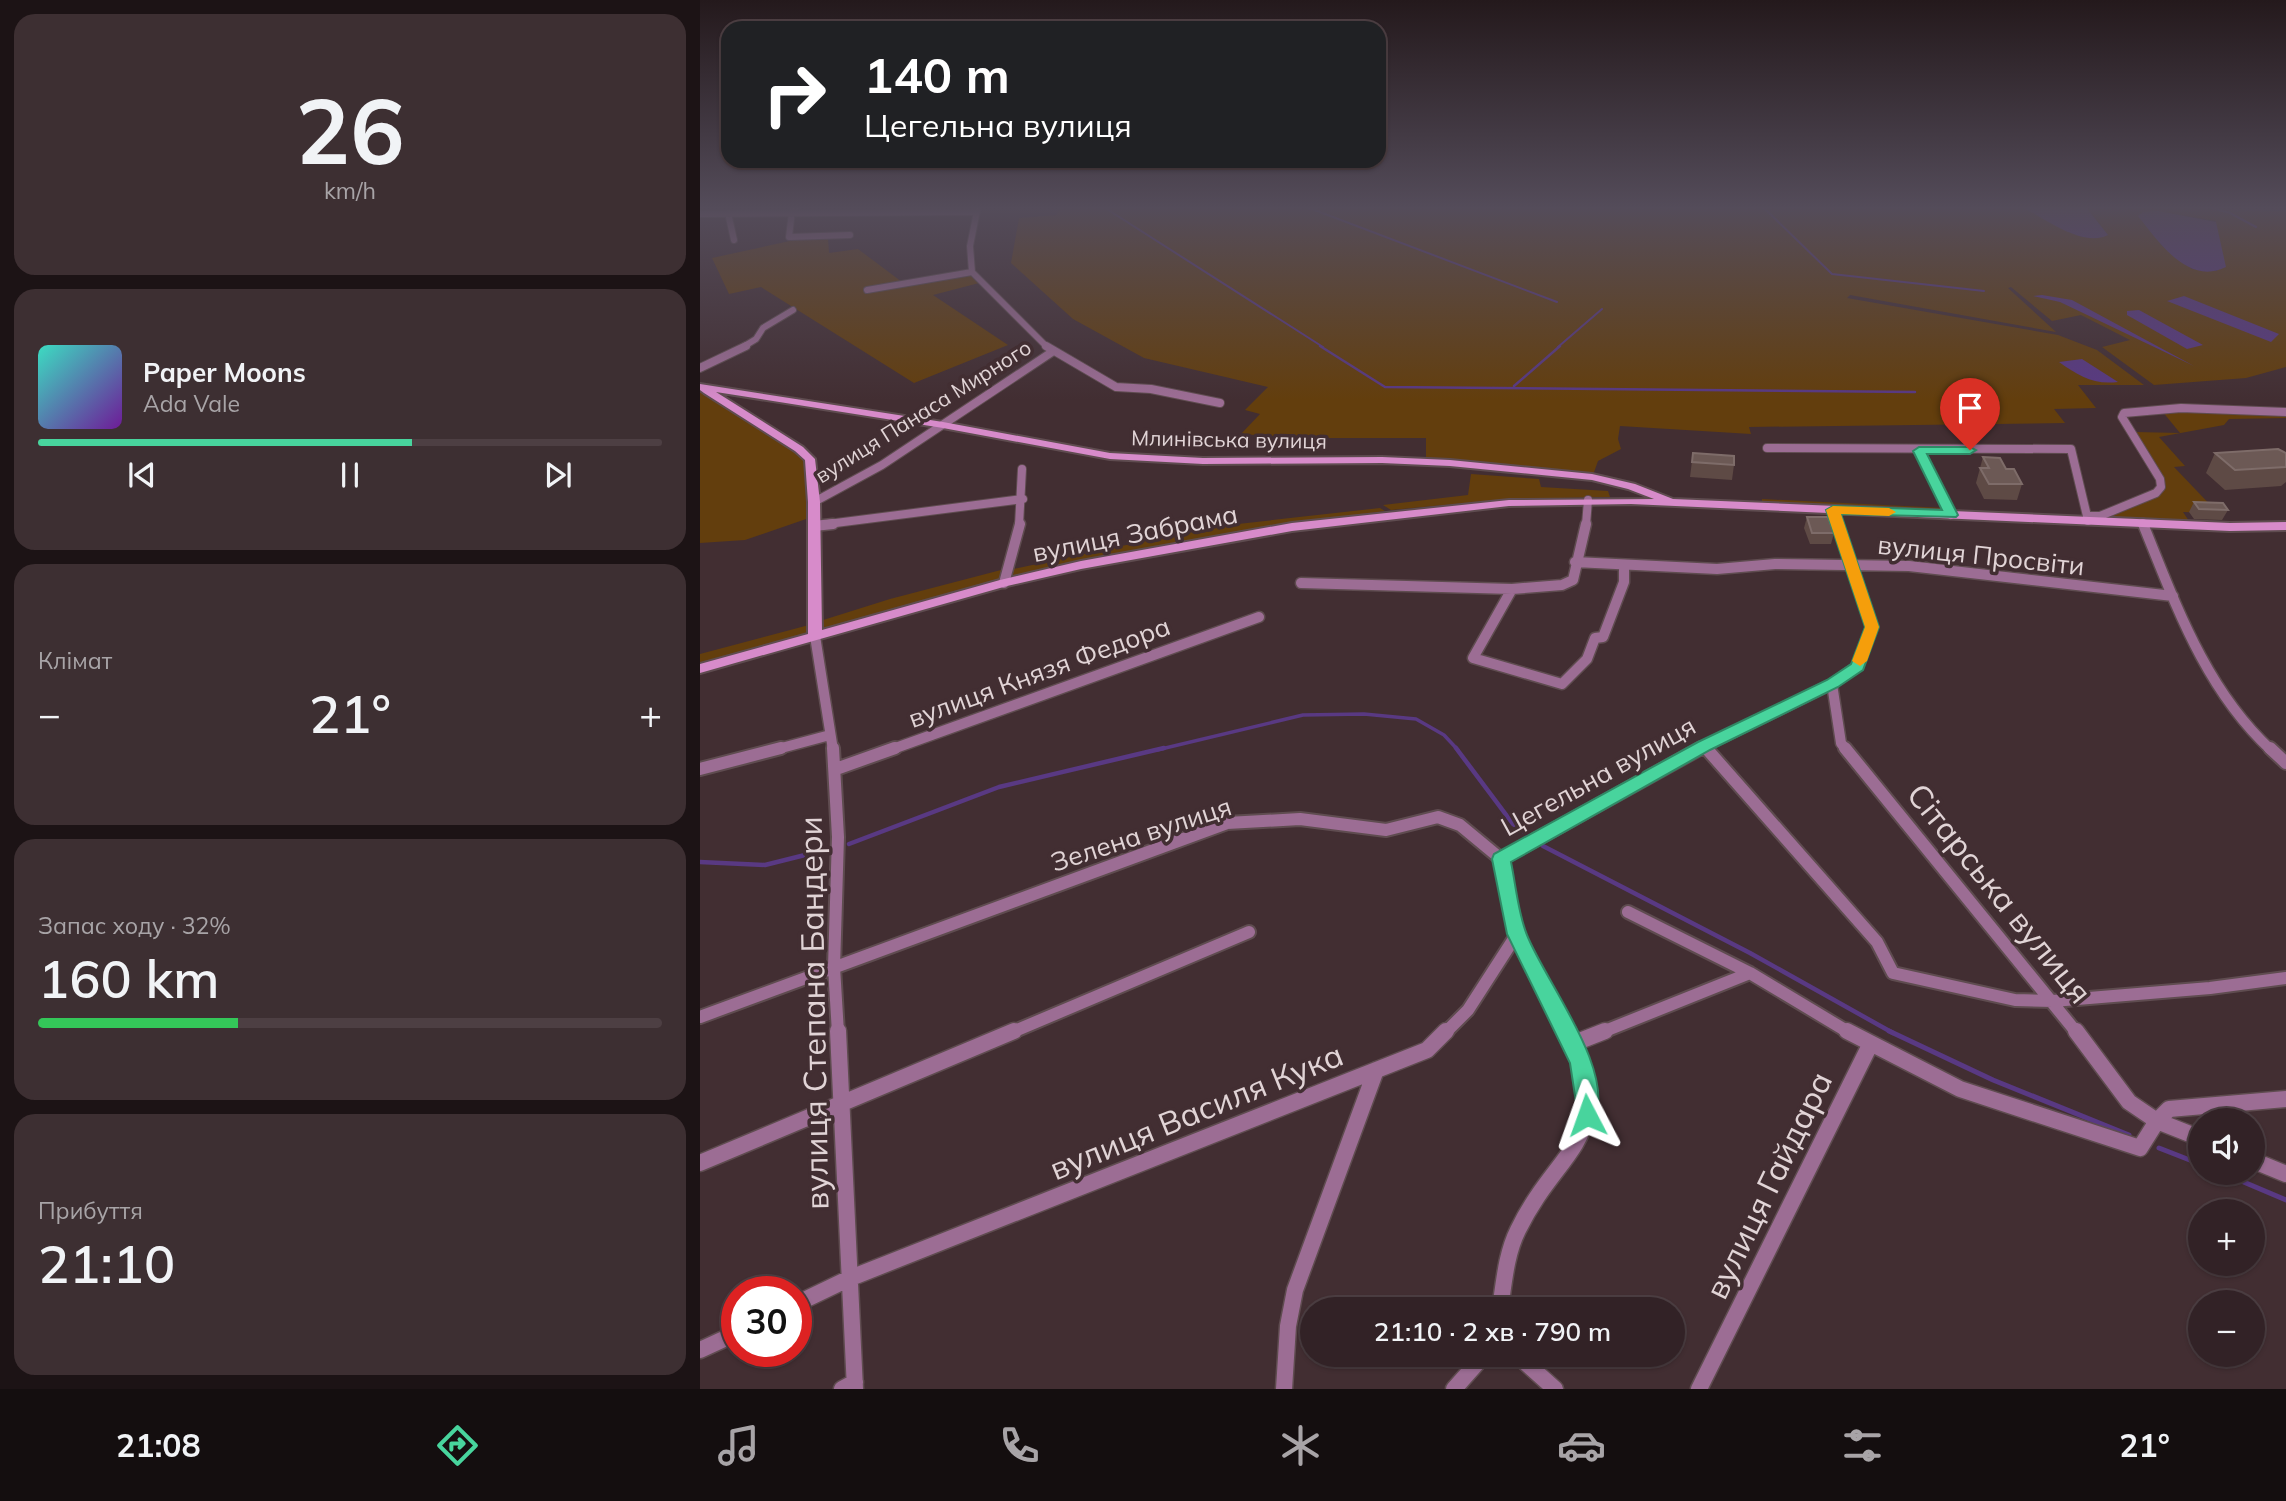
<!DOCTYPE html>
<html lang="uk">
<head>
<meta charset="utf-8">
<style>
	:root { --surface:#322226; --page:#3d2f32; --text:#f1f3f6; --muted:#a8a4a7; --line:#4d3f43; --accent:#48d49d }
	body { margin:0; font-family:Mulish,sans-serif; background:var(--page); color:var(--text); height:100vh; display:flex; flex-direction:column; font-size:26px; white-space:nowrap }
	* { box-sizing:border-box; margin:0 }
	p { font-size:23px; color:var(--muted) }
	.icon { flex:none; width:38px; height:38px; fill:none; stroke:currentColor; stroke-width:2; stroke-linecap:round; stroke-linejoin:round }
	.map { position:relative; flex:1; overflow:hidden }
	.side { display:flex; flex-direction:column; gap:14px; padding:14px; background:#1c1315; width:700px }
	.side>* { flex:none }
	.hud { position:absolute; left:21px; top:21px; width:665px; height:147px; border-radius:21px; box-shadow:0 2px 5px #0004,0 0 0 2px var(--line); background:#202124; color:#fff; overflow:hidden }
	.tools { position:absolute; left:1488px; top:1108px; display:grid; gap:14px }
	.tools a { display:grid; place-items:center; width:77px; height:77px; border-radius:50%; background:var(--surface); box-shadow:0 2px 5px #0004,0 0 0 2px var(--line); font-size:35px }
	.speed { position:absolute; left:21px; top:1276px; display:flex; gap:14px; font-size:35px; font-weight:700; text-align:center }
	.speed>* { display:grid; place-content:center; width:91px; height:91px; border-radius:50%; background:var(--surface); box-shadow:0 2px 5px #0004,0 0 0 2px var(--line); line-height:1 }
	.speed .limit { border:10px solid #d22; background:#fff; color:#111 }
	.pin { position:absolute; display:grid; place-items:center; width:60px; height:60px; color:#fff; margin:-72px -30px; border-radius:50% 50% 50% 0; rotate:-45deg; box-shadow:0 0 7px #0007 }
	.pin .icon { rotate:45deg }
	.me { position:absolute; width:77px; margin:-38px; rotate:356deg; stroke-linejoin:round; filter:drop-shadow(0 0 5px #0008) }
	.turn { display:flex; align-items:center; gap:24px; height:147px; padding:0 28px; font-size:32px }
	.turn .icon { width:91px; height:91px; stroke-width:2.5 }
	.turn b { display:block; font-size:49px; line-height:60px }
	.big { font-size:52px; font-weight:600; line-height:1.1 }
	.side .widget { flex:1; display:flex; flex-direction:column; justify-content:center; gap:10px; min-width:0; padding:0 24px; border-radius:21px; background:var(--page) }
	.side .dial { align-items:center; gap:0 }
	.dial b { font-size:91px; line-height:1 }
	.song { display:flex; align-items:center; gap:21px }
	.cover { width:84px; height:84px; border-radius:10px; background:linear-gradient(135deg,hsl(170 70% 55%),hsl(280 70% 35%)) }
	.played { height:7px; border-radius:4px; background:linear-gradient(90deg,var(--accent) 60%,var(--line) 60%) }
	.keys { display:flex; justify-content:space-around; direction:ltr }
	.heat { display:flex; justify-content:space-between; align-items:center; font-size:38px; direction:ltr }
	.charge { height:10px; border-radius:5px; background:linear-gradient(90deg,#34c759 32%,var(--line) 0) }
	.trip { position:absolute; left:600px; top:1297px; width:385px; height:70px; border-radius:35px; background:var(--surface); box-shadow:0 2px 5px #0004,0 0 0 2px var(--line); font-weight:600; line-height:70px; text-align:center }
	.menu { display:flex; height:112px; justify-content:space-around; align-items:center; background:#140e0f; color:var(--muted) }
	.menu .icon { width:49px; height:49px }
	.menu .on { color:var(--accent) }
	.menu b { font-size:32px; color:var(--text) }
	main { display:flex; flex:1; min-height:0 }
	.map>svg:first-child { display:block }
	.green { fill:#633e0d; fill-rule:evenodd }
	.water { fill:#593983 }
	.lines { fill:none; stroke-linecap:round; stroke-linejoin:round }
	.stream-far4 { stroke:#593983; stroke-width:2 }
	.stream-far3 { stroke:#593983; stroke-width:2.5 }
	.stream-far2 { stroke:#593983; stroke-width:3.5 }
	.stream-far1 { stroke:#593983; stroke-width:4.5 }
	.stream { stroke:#593983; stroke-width:5 }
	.street-far4-casing { stroke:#5f4c50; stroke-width:8 }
	.street-far3-casing { stroke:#5f4c50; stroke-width:10 }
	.street-far2-casing { stroke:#5f4c50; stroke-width:13 }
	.street-far1-casing { stroke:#5f4c50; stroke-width:16 }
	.street-casing { stroke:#5f4c50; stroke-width:19 }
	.secondary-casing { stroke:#5f4c50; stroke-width:4 }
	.street-far4 { stroke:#9c6d94; stroke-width:6 }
	.street-far3 { stroke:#9c6d94; stroke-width:8 }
	.street-far2 { stroke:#9c6d94; stroke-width:10 }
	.street-far1 { stroke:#9c6d94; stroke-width:12 }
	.street { stroke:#9c6d94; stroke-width:16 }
	.secondary { fill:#d78bca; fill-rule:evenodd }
	.wall { fill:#5e4a45 }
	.building { fill:#6c5955; stroke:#7e6c69; stroke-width:2 }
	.route { fill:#48d49d; stroke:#2f8a66; stroke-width:2 }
	.slow { fill:#f59e0b }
	.labels { text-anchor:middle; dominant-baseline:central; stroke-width:7; stroke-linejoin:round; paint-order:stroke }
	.far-street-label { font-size:21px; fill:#e1d4d6; stroke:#422e32 }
	.street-label { font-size:26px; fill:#e1d4d6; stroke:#422e32 }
	.near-street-label { font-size:32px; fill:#e1d4d6; stroke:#422e32 }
</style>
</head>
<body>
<main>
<section class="side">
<div class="widget dial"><b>26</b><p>km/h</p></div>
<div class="widget">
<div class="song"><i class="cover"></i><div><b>Paper Moons</b><p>Ada Vale</p></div></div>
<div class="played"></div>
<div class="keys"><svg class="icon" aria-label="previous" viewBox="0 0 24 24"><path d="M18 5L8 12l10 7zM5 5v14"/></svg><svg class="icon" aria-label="pause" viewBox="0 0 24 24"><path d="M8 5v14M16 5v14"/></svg><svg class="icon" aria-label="next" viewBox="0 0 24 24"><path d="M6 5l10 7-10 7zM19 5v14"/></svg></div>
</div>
<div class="widget"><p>Клімат</p>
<div class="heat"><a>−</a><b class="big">21°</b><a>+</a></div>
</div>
<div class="widget"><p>Запас ходу · 32%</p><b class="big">160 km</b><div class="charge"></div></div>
<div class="widget"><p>Прибуття</p><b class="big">21:10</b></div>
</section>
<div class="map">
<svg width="1586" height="1389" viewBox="0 0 1586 1389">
	<rect width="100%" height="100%" fill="#422e32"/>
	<!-- green -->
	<path class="green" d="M361,206H1320L1382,237L1408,235L1385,206H1512L1526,210L1586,211V367L1546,378L1454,385L1402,347L1430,340L1381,315L1352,321L1311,287L1308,288L1356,332L1150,295L1147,298L1358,335L1397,350L1444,385H1378L1396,408L1354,409L1365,423L1049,427L1051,434L920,426L918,439L921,449L898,461L893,475L726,460V438H598L541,434L560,414L545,410L568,387L444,358L373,319L311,263L319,218L357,215ZM1458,211L1516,221L1517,271L1492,269L1460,244Z
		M128,238L129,253L158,249L206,285L269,273L279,283L233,295L308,345L214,383L61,287L29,294L12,258L99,239Z
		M0,391L95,451L106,461L109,518L45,540L0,543Z
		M1462,411L1586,413V418L1529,419L1524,425L1459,437L1485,466L1474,467L1518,513L1483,512L1489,521L1404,518L1460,495L1466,488L1464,479L1435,432L1480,433Z
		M771,474L839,479L841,487L908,491L910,497L809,499L691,510L683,505L768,495Z
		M1062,499L1245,508L1247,511L1062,503Z
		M680,508L685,511L512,536L308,578L309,570L511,527Z
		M301,570V580L120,631V621L190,599Z
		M109,625V634L0,665V654Z"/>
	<!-- water -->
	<path class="water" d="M1321,206H1385L1408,235C1382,248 1344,218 1321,206Z
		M1458,211L1516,222L1526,267C1488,286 1459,242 1438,216L1443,212Z
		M1342,295L1372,300L1494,366L1360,302L1333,296Z
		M1484,296L1579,334L1571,342L1467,301Z
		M1439,310L1503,345L1487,349L1427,315V311Z
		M1382,359L1418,382C1393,385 1379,376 1359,362Z
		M1272,379L1296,406L1278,407L1258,381Z"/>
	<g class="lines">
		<!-- stream-far4 -->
		<path class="stream-far4" d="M402,206L623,347
			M604,206L857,302
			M1062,206L1132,274L1284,291
			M1504,206L1530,213L1556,227
			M858,347L902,309"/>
		<!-- stream-far3 -->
		<path class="stream-far3" d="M620,346L685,387L1215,392
			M814,386L860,346"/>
		<!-- stream-far2 -->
		<path class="stream-far2" d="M457,750L603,715L664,714L716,719L744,735L758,750"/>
		<!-- stream-far1 -->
		<path class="stream-far1" d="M756,748L813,824L827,834
			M149,844L299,787L464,748
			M843,846L1050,953L1193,1033
			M0,862L65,865L125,850"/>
		<!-- stream -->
		<path class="stream" d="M1189,1031L1293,1080L1429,1135
			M1459,1148L1500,1164
			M1520,1172L1586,1200"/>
		<!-- street-far4 casing -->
		<g class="street-far4-casing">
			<path id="street-far4" d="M278,206L270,246L272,272L347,347
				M96,208L92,211L89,237L150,235
				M28,213L34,240
				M0,214L277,212
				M167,290L272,272
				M43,347L56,339L63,328L93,310"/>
		</g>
		<!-- street-far3 casing -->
		<g class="street-far3-casing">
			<path id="street-far3" d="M346,346L416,387L451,389L520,403
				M0,368L46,346
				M1067,448L1371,449L1387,516
				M1219,451L1251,515
				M114,502L182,465L352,352
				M1133,510L1138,525
				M1388,521L1387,516H1400L1456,493L1461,487L1460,479L1422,417L1424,413L1481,408L1586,412
				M120,525L323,499
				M319,525L322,469
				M886,525L888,500"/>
		</g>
		<!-- street-far2 casing -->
		<g class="street-far2-casing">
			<path id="street-far2" d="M1443,524C1476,605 1505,689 1571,750
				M114,526L133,524
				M875,562L1017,569L1075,564L1209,566L1473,596
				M304,583L320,524
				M601,583L812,589L862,585L873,580L886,524
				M812,589L773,658L862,684L887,659L895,638L903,637L924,582V566
				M115,636L133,750
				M1132,684L1141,743L1146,750
				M1004,746L1007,750
				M74,750L130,735
				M190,750L559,617
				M997,750L1132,684L1158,666L1172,627L1138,524"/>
		</g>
		<!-- street-far1 casing -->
		<g class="street-far1-casing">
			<path id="street-far1" d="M133,748L138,837L134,967L138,1033
				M1006,748L1177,942L1193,973L1315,1000L1353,1001L1510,988L1586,978
				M1145,748L1377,1033
				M1570,748L1586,763
				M0,769L81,748
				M136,769L195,748
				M801,859L1001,748
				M801,859L818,937L868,1033
				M928,912L1050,973L1150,1033
				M0,1017L527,823L600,819L686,830L738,817L760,825L801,859
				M310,1033L549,932
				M745,1033L768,1010L817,934
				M900,1033L1050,973"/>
		</g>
		<!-- street casing -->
		<g class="street-casing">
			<path id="street" d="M138,1031L155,1389
				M1147,1031L1260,1089L1440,1148L1457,1121L1469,1109L1586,1099
				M1376,1031L1429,1102L1457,1121L1500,1138
				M872,1044L905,1031
				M1552,1160L1586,1174
				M0,1163L314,1031
				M96,1304L148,1279L727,1050L746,1031
				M800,1309C804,1283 806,1254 818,1230C859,1145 919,1141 868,1031
				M0,1350L37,1333
				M816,1354L855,1389
				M142,1389L155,1382
				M584,1389L588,1326L595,1290L676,1070
				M754,1389L785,1354
				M999,1389L1170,1045"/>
		</g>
		<!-- secondary casing -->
		<g class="secondary-casing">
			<path id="secondary" d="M0,384L243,422L410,453L503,458L682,457L750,460L892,474L935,484L973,499L1530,523L1586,522V530L1530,531L931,504L809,506L592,531L381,569L307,586L0,673V664L108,634V502L105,460L95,451L4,393L0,390ZM16,392L243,428L410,459L503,464L682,463L750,466L892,480L928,489L954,499L809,500L592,523L381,561L300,580L122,630L120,502L115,459L103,447Z"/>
		</g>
		<!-- street-far4 -->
		<use href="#street-far4" class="street-far4"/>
		<!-- street-far3 -->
		<use href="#street-far3" class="street-far3"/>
		<!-- street-far2 -->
		<use href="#street-far2" class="street-far2"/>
		<!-- street-far1 -->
		<use href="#street-far1" class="street-far1"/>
		<!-- street -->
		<use href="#street" class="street"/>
		<!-- secondary -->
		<use href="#secondary" class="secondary"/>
	</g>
	<!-- wall -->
	<path class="wall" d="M993,453L1034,465L1032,480L990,477Z
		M1515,453H1586V482L1581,486L1525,490L1506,473Z
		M1283,457L1306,469L1322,484L1317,500L1284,499L1276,483Z
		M1494,502L1528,510L1522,520L1494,519L1489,512Z
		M1107,517L1134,533L1131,544H1110L1104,528Z"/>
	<!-- building -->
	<path class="building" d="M1578,449L1586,453V467L1535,470L1515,453Z
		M993,453L1034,456V465L992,462Z
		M1283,457L1300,458L1306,469H1314L1322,484H1289L1280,468H1289Z
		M1494,502L1523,503L1528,510L1499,509Z
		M1107,517H1128L1134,533H1112Z"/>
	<!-- sky -->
	<linearGradient id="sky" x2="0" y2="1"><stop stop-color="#24191c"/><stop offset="0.52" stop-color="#544c5a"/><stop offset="1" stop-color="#544c5a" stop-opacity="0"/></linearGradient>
	<rect width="1586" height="400" fill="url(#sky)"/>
	<!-- route -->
	<path class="route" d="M1219,447H1270L1276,450L1270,454H1227L1258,515L1256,517L1141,514L1179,627L1163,670L1138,687L1010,750L811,862C816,886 818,913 827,935C846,983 917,1071 894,1122L887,1125L879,1122L870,1063L807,934L792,859L794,854L998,742L1127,680L1151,664L1165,627L1126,510L1133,506L1242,510L1213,451Z"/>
	<!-- slow -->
	<path class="slow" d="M1133,506L1189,508L1196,512L1189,516L1141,514L1179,627L1167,661L1160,666L1152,661L1165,627L1126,510Z"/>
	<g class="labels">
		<!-- far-street labels -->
		<g class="far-street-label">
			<text transform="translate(223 411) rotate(-32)">вулиця Панаса Мирного</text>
			<text transform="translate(529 439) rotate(1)">Млинівська вулиця</text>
		</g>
		<!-- street labels -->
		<g class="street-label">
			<text transform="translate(435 533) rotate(-11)">вулиця Забрама</text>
			<text transform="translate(1281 555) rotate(6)">вулиця Просвіти</text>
			<text transform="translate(339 672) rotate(-20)">вулиця Князя Федора</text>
			<text transform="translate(898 776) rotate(-29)">Цегельна вулиця</text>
			<text transform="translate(441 834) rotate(-18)">Зелена вулиця</text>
		</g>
		<!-- near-street labels -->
		<g class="near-street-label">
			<text transform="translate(1300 893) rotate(51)">Сітарська вулиця</text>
			<text transform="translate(113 1013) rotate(-91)">вулиця Степана Бандери</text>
			<text transform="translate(496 1111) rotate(-22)">вулиця Василя Кука</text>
			<text transform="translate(1068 1185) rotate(-64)">вулиця Гайдара</text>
		</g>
	</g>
</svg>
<div class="tools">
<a><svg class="icon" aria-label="sound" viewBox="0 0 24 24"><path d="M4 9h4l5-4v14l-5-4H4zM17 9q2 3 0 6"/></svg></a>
<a>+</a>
<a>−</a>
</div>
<div class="speed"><div class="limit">30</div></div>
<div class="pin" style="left:1270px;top:450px;background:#d93025"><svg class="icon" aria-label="arrive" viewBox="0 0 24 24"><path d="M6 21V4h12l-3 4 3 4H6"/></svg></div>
<svg class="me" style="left:887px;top:1115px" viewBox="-20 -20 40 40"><path d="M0-17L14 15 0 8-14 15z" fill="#48d49d" stroke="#fff" stroke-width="4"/></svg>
<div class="trip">21:10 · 2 хв · 790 m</div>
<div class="hud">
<div class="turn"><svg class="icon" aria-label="right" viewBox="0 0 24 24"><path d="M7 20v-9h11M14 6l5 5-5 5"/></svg><div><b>140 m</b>Цегельна вулиця</div></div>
</div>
</div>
</main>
<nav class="menu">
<b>21:08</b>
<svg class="icon on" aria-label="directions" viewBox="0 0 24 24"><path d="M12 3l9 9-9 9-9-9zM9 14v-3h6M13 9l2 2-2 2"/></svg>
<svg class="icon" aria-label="music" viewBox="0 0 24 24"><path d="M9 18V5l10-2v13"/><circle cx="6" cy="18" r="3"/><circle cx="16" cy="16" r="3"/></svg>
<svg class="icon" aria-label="phone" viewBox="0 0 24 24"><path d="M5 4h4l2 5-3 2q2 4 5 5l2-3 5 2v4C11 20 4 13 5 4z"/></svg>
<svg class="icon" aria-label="climate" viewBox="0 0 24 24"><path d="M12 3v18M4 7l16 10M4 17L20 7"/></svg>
<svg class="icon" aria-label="car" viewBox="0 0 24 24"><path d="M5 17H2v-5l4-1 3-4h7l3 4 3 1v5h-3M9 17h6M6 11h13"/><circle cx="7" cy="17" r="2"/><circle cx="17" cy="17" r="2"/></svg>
<svg class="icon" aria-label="filters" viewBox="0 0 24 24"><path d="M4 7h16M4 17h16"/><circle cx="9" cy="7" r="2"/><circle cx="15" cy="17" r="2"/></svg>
<b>21°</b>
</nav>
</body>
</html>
